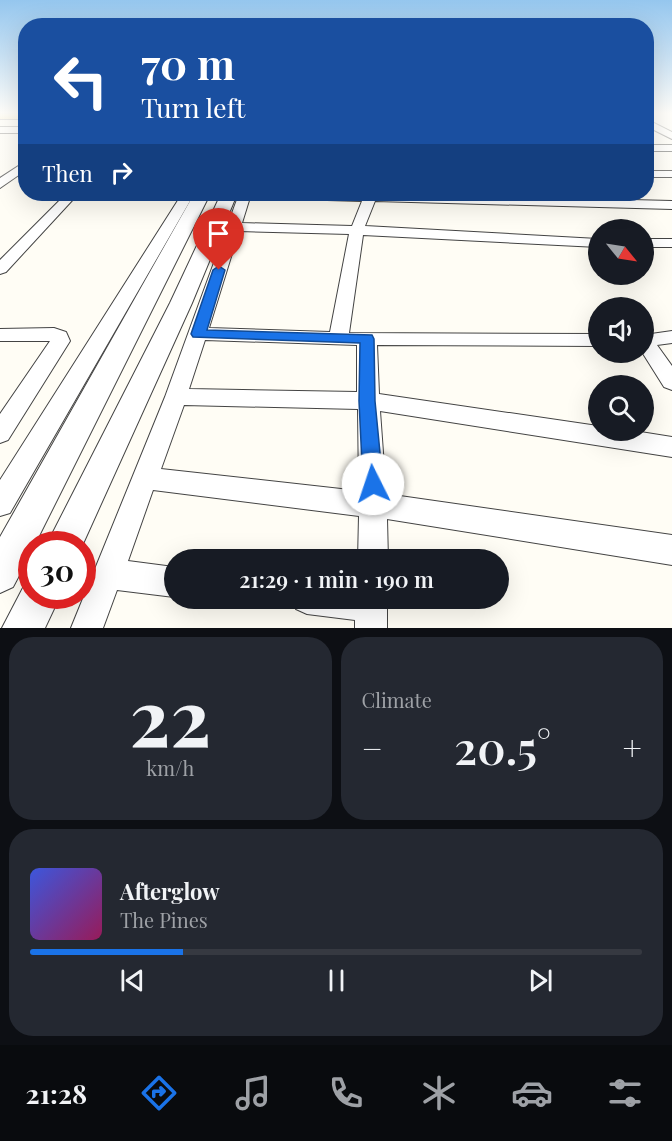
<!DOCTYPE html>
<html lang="en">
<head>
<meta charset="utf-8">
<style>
	:root { --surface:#171b24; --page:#242831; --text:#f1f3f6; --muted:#9ea1a6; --line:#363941; --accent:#1a73e8 }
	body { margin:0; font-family:"Playfair Display",serif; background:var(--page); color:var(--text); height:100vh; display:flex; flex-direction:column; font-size:22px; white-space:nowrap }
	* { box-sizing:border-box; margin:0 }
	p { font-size:20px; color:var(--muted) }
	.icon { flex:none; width:33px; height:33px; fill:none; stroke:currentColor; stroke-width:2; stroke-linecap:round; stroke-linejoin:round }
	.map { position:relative; height:628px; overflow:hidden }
	.side { display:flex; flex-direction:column; gap:9px; padding:9px; background:#0d0f14; flex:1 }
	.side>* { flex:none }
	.guide { position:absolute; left:18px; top:18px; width:636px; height:183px; border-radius:24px; box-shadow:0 6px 24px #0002; background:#1a4fa0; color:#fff; overflow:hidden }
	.needle { width:39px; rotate:120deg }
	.fabs { position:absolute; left:588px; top:219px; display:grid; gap:12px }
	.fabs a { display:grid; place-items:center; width:66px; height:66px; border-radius:50%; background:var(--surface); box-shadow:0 6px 24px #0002; font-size:30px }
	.speed { position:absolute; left:18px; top:531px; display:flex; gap:12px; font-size:30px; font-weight:700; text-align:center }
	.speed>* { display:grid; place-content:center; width:78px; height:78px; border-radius:50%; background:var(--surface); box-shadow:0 6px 24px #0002; line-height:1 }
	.speed .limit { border:9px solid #d22; background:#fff; color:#111 }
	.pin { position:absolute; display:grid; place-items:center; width:51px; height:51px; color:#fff; margin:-62px -26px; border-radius:50% 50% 50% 0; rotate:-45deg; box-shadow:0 0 6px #0007 }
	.pin .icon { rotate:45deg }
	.me { position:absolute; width:66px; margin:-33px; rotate:356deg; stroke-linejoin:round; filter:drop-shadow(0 0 4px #0008) }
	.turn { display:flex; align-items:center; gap:21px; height:126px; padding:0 24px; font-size:27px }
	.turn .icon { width:78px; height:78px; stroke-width:2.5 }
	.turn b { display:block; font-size:42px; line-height:51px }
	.then { display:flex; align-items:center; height:57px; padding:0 24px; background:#0003; gap:12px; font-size:22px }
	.big { font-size:45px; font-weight:600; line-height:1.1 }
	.side .widget { flex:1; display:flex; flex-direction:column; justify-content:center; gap:9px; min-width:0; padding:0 21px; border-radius:24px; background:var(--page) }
	.side .dial { align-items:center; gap:0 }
	.dial b { font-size:78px; line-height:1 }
	.song { display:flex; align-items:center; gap:18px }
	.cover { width:72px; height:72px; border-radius:9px; background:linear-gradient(135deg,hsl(230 70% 55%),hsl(330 70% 35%)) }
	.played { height:6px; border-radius:3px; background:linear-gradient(90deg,var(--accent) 25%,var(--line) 25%) }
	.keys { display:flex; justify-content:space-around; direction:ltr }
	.heat { display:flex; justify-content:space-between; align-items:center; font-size:33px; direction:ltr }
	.side .tiles { flex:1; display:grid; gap:9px; grid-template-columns:1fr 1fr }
	.widget:last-child { grid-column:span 2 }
	.trip { position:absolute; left:164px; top:549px; width:345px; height:60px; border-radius:30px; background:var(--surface); box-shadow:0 6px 24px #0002; font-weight:600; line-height:60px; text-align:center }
	.tabs { display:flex; height:96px; justify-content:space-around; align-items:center; background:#090b0e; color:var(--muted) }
	.tabs .icon { width:42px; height:42px }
	.tabs .selected { color:var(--accent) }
	.tabs b { font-size:27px; color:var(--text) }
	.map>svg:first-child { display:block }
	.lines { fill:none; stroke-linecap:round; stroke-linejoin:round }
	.minor-casing { stroke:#444; stroke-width:2 }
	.tertiary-casing { stroke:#444; stroke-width:2 }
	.primary-casing { stroke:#222; stroke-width:2 }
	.minor { fill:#fff; fill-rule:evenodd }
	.tertiary { fill:#fff; fill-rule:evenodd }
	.primary { fill:#f9d66b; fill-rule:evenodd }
	.route { fill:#1a73e8; stroke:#114b97; stroke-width:1.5 }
</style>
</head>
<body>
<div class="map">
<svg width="672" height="628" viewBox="0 0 672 628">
	<rect width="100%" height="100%" fill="#fffdf5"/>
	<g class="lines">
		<!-- minor casing -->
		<g class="minor-casing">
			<path id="minor" d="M646,119L672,132V139L646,126Z
				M0,127H26V133H0Z
				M646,145H672V151H646Z
				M26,161V170L0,188V178Z
				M646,171H672V177H646Z
				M66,194H78L6,272L0,274V260Z
				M182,194H194L10,513L0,516V480Z
				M239,194H379L672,201V209L375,201L365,226L598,239V247L363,235L349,333L598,334V346L377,345L379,394L598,426V430H628L672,437V457L380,411L386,494L672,535V565L387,519L388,560H358L359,516L153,490L128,561L174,567V597L117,590L103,628H71L165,397ZM251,194L257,198L362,201L352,226L242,223ZM239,231L349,234L330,332L209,328ZM205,340L357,345V392L189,389ZM184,405L358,409L359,491L161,469Z
				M644,239H672V247H644Z
				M54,328L66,332L70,341L8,440L0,443V414L50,341H0V329Z
				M672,331V343L657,345L672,366V390L664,387L642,352L644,335Z
				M291,598H387V628H355V620L307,614L296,609Z"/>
		</g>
		<!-- tertiary casing -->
		<g class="tertiary-casing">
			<path id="tertiary" d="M194,194H210L35,544H32V551L13,587L0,593V537Z
				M221,194H237L192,303L82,546L47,544L170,303Z
				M32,580V596H60L45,628H2L26,582Z"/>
		</g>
		<!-- primary casing -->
		<g class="primary-casing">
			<path id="primary" d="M0,114H26V119H0Z"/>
		</g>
		<!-- minor -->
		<use href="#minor" class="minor"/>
		<!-- tertiary -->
		<use href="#tertiary" class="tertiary"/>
		<!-- primary -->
		<use href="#primary" class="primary"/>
	</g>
	<!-- sky -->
	<linearGradient id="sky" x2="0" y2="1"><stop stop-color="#95c6ee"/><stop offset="0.56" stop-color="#fffefa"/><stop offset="1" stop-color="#fffefa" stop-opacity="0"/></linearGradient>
	<rect width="672" height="202" fill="url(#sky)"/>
	<!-- route -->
	<path class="route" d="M219,266L225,270L207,330L372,335L374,339L375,401L383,484L380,491L373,493L366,491L363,484L359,401L360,343L193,337L191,334L213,270Z"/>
</svg>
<div class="fabs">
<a><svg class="needle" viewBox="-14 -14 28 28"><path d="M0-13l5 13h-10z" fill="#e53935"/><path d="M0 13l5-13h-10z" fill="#9ea1a6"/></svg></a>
<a><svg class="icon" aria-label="sound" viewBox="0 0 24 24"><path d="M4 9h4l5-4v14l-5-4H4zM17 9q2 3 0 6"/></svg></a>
<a><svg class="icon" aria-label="search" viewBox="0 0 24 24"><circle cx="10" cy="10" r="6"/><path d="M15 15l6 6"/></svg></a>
</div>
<div class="speed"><div class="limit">30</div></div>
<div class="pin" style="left:219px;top:270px;background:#d93025"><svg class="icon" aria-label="arrive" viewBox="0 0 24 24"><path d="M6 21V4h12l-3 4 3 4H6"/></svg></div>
<svg class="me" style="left:373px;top:484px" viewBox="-20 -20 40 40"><circle r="19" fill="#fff"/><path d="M0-13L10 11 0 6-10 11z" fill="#1a73e8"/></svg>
<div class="trip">21:29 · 1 min · 190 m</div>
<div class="guide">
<div class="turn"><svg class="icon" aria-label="left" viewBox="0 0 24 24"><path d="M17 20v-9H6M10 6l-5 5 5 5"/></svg><div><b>70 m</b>Turn left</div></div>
<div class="then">Then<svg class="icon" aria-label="right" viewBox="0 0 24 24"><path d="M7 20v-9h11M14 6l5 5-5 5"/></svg></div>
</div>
</div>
<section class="side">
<div class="tiles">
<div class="widget dial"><b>22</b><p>km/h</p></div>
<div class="widget"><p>Climate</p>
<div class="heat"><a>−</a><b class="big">20.5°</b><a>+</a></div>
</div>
<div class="widget">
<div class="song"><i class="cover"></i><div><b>Afterglow</b><p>The Pines</p></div></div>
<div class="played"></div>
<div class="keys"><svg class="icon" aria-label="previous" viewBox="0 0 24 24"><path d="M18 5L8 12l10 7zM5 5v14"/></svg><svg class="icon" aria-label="pause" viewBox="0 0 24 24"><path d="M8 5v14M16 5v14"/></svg><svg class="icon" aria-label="next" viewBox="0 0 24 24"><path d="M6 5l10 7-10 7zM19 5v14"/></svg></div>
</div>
</div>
</section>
<nav class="tabs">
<b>21:28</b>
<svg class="icon selected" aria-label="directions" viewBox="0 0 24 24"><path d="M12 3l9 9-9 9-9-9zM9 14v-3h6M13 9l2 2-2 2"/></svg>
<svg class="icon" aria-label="music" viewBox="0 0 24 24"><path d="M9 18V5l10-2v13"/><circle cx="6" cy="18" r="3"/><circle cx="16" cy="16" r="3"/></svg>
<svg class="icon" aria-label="phone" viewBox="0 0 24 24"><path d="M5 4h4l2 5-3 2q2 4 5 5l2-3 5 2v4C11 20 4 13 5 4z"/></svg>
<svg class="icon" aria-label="climate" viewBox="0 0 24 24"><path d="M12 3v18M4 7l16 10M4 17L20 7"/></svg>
<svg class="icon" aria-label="car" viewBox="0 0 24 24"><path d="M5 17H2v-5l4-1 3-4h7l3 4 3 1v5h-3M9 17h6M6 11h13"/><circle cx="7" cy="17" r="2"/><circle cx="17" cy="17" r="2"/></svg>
<svg class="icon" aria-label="filters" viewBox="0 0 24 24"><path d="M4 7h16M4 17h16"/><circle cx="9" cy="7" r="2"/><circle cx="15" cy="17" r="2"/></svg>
</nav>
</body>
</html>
